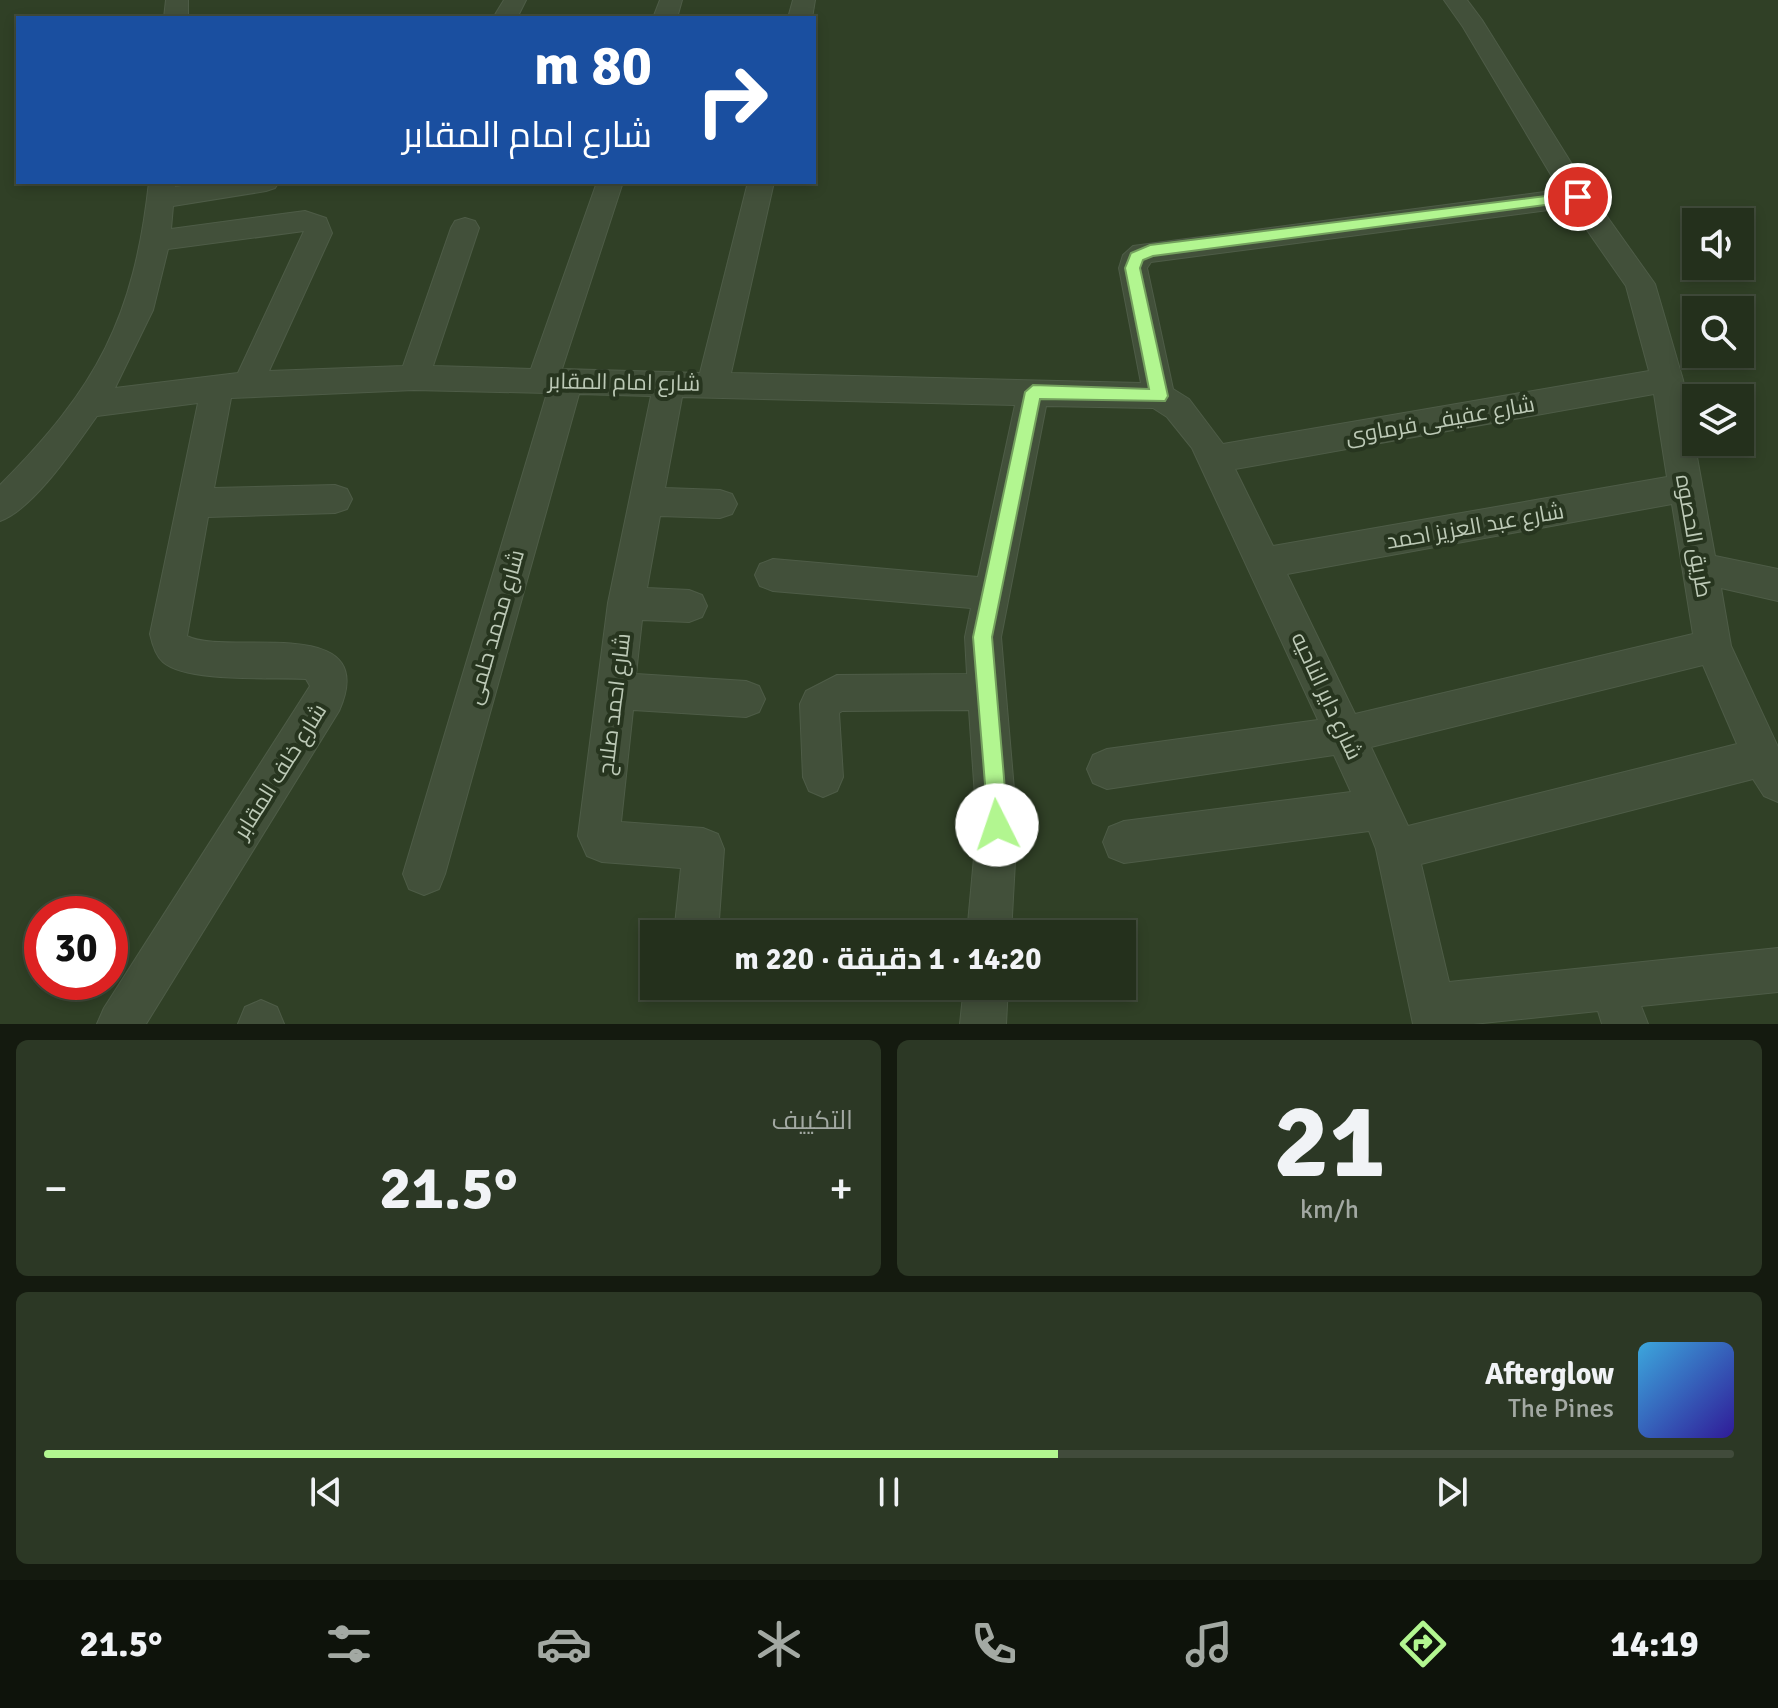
<!DOCTYPE html>
<html lang="ar">
<head>
<meta charset="utf-8">
<style>
	:root { --surface:#24301c; --page:#2c3825; --text:#f1f3f6; --muted:#a3a9a3; --line:#414b3b; --accent:#b2f690 }
	body { margin:0; font-family:Signika,Cairo,sans-serif; background:var(--page); color:var(--text); direction:rtl; height:100vh; display:flex; flex-direction:column; font-size:30px; white-space:nowrap }
	* { box-sizing:border-box; margin:0 }
	p { font-size:26px; color:var(--muted) }
	.icon { flex:none; width:44px; height:44px; fill:none; stroke:currentColor; stroke-width:2; stroke-linecap:round; stroke-linejoin:round }
	.map { position:relative; height:1024px; overflow:hidden; direction:ltr }
	.drawer { display:flex; flex-direction:column; gap:16px; padding:16px; background:#141a0f; flex:1 }
	.drawer>* { flex:none }
	.top-card { position:absolute; left:16px; top:16px; width:800px; height:168px; border-radius:0px; box-shadow:0 4px 12px #0003,0 0 0 2px var(--line); direction:rtl; background:#1a4fa0; color:#fff; overflow:hidden }
	.tools { position:absolute; left:1682px; top:208px; display:grid; gap:16px }
	.tools a { display:grid; place-items:center; width:72px; height:72px; border-radius:0px; background:var(--surface); box-shadow:0 4px 12px #0003,0 0 0 2px var(--line); font-size:40px }
	.speed { position:absolute; left:24px; top:896px; display:flex; gap:16px; font-size:40px; font-weight:700; text-align:center }
	.speed>* { display:grid; place-content:center; width:104px; height:104px; border-radius:50%; background:var(--surface); box-shadow:0 4px 12px #0003,0 0 0 2px var(--line); line-height:1 }
	.speed .limit { border:12px solid #d22; background:#fff; color:#111 }
	.pin { position:absolute; display:grid; place-items:center; width:68px; height:68px; color:#fff; margin:-34px; border:4px solid #fff; border-radius:50%; box-shadow:0 2px 8px #0007 }
	.me { position:absolute; width:88px; margin:-44px; rotate:356deg; stroke-linejoin:round; filter:drop-shadow(0 0 6px #0008) }
	.turn { display:flex; align-items:center; gap:28px; height:168px; padding:0 32px; font-size:36px }
	.turn .icon { width:104px; height:104px; stroke-width:2.5 }
	.turn b { display:block; font-size:56px; line-height:68px }
	.big { font-size:60px; font-weight:700; line-height:1.1 }
	.drawer .widget { flex:1; display:flex; flex-direction:column; justify-content:center; gap:12px; min-width:0; padding:0 28px; border-radius:12px; background:var(--page) }
	.drawer .dial { align-items:center; gap:0 }
	.dial b { font-size:104px; line-height:1 }
	.song { display:flex; align-items:center; gap:24px }
	.cover { width:96px; height:96px; border-radius:12px; background:linear-gradient(135deg,hsl(200 70% 55%),hsl(250 70% 35%)) }
	.played { height:8px; border-radius:4px; background:linear-gradient(90deg,var(--accent) 60%,var(--line) 60%) }
	.keys { display:flex; justify-content:space-around; direction:ltr }
	.heat { display:flex; justify-content:space-between; align-items:center; font-size:44px; direction:ltr }
	.drawer .tiles { flex:1; display:grid; gap:16px; grid-template-columns:1fr 1fr }
	.widget:last-child { grid-column:span 2 }
	.trip { position:absolute; left:640px; top:920px; width:496px; height:80px; border-radius:0px; background:var(--surface); box-shadow:0 4px 12px #0003,0 0 0 2px var(--line); font-weight:700; line-height:80px; text-align:center; direction:rtl }
	.tab-bar { display:flex; height:128px; justify-content:space-around; align-items:center; background:#0e130b; color:var(--muted) }
	.tab-bar .icon { width:56px; height:56px }
	.tab-bar .selected { color:var(--accent) }
	.tab-bar b { font-size:36px; color:var(--text) }
	.map>svg:first-child { display:block }
	.lines { fill:none; stroke-linecap:round; stroke-linejoin:round }
	.street-casing { stroke:#4e5c47; stroke-width:2 }
	.street { fill:#42503a; fill-rule:evenodd }
	.route { fill:#b2f690; stroke:#74a05e; stroke-width:2 }
	.labels { text-anchor:middle; dominant-baseline:central; stroke-width:8; stroke-linejoin:round; paint-order:stroke }
	.street-label { font-size:22px; fill:#bdcab7; stroke:#27351f }
</style>
</head>
<body>
<div class="map">
<svg width="1778" height="1024" viewBox="0 0 1778 1024">
	<rect width="100%" height="100%" fill="#304026"/>
	<g class="lines">
		<!-- street casing -->
		<g class="street-casing">
			<path id="street" d="M166,0H188V18H164Z
				M504,0H526L517,18H493Z
				M660,0H682L677,18H653Z
				M793,0H815L812,18H788Z
				M1444,0H1467L1482,20L1588,190L1655,284L1683,380L1715,556L1778,569V601L1721,588L1731,646L1778,747V802L1764,796L1753,779L1421,864L1449,982L1778,948V992L1641,1006L1648,1024H1602L1598,1011L1473,1024H1413L1376,849L1369,831L1124,863L1109,857L1103,842L1109,827L1124,821L1351,792L1334,755L1107,789L1093,783L1087,769L1093,755L1107,749L1318,720L1192,448L1167,417L1153,408L1046,406L1001,637L1017,825L1011,934H967L977,825L969,710L842,711L839,713L843,777L837,791L823,797L809,791L803,777L800,704L806,691L837,675L967,674L965,637L971,608L773,591L760,586L755,575L760,564L773,559L978,577L1015,405L682,397L665,488L720,490L732,494L737,504L732,514L720,518L660,516L647,588L689,590L702,595L707,606L702,617L689,622L642,620L636,674L746,681L759,686L765,699L759,712L746,717L633,710L621,822L703,828L718,834L724,849L718,934H674L681,868L602,862L587,856L578,836L608,603L651,396L579,394L445,874L439,889L424,895L409,889L403,874L547,393L414,390L231,398L214,488L335,485L347,489L352,499L347,509L335,513L208,517L187,636C226,657 383,611 339,711L146,1024H97L104,1008L310,686L306,679C273,677 187,683 163,662C156,656 152,643 150,634L198,403L97,416C76,445 34,509 0,521V485C97,388 134,318 149,182H175V187L209,182H279L275,188L266,191L173,206L171,229L305,211L326,218L332,233L269,371L403,366L451,228L455,221L465,218L475,221L479,228L433,366L531,369L597,182H623L562,369L700,373L748,182H774L731,373L1141,383L1119,268L1123,255L1133,246L1560,190L1463,27ZM1571,207L1626,286L1649,371L1223,444L1189,399L1173,389L1147,268L1151,262ZM304,231L238,373L115,388L153,310L168,249ZM1654,394L1667,477L1273,546L1235,469ZM1672,504L1693,634L1355,714L1287,574ZM1703,665L1737,744L1408,826L1371,747Z
				M964,986H1008L1006,1024H960Z
				M261,1000L277,1007L284,1024H238L245,1007Z"/>
		</g>
		<!-- street -->
		<use href="#street" class="street"/>
	</g>
	<!-- route -->
	<path class="route" d="M1578,192L1583,193V200L1153,256L1143,260L1140,268L1168,396L1165,401L1040,399L992,637L1008,825L1004,833L997,836L989,833L973,637L1025,392L1033,385L1149,389L1125,268L1131,253L1150,245Z"/>
	<g class="labels">
		<!-- street labels -->
		<g class="street-label">
			<text transform="translate(624 382) rotate(1)">شارع امام المقابر</text>
			<text transform="translate(1440 420) rotate(-10)">شارع عفيفى فرماوى</text>
			<text transform="translate(1475 526) rotate(-10)">شارع عبد العزيز احمد</text>
			<text transform="translate(1694 536) rotate(80)">طريق الحصوه</text>
			<text transform="translate(495 627) rotate(-74)">شارع محمد حلمى</text>
			<text transform="translate(1327 696) rotate(65)">شارع داير الناحيه</text>
			<text transform="translate(614 704) rotate(-83)">شارع احمد صلاح</text>
			<text transform="translate(280 771) rotate(-58)">شارع خلف المقابر</text>
		</g>
	</g>
</svg>
<div class="tools">
<a><svg class="icon" aria-label="sound" viewBox="0 0 24 24"><path d="M4 9h4l5-4v14l-5-4H4zM17 9q2 3 0 6"/></svg></a>
<a><svg class="icon" aria-label="search" viewBox="0 0 24 24"><circle cx="10" cy="10" r="6"/><path d="M15 15l6 6"/></svg></a>
<a><svg class="icon" aria-label="layers" viewBox="0 0 24 24"><path d="M12 4l9 5-9 5-9-5zM3 14l9 5 9-5"/></svg></a>
</div>
<div class="speed"><div class="limit">30</div></div>
<div class="pin" style="left:1578px;top:197px;background:#d93025"><svg class="icon" aria-label="arrive" viewBox="0 0 24 24"><path d="M6 21V4h12l-3 4 3 4H6"/></svg></div>
<svg class="me" style="left:997px;top:825px" viewBox="-20 -20 40 40"><circle r="19" fill="#fff"/><path d="M0-13L10 11 0 6-10 11z" fill="#b2f690"/></svg>
<div class="trip">14:20 · 1 دقيقة · 220 m</div>
<div class="top-card">
<div class="turn"><svg class="icon" aria-label="right" viewBox="0 0 24 24"><path d="M7 20v-9h11M14 6l5 5-5 5"/></svg><div><b>80 m</b>شارع امام المقابر</div></div>
</div>
</div>
<section class="drawer">
<div class="tiles">
<div class="widget dial"><b>21</b><p>km/h</p></div>
<div class="widget"><p>التكييف</p>
<div class="heat"><a>−</a><b class="big">21.5°</b><a>+</a></div>
</div>
<div class="widget">
<div class="song"><i class="cover"></i><div><b>Afterglow</b><p>The Pines</p></div></div>
<div class="played"></div>
<div class="keys"><svg class="icon" aria-label="previous" viewBox="0 0 24 24"><path d="M18 5L8 12l10 7zM5 5v14"/></svg><svg class="icon" aria-label="pause" viewBox="0 0 24 24"><path d="M8 5v14M16 5v14"/></svg><svg class="icon" aria-label="next" viewBox="0 0 24 24"><path d="M6 5l10 7-10 7zM19 5v14"/></svg></div>
</div>
</div>
</section>
<nav class="tab-bar">
<b>14:19</b>
<svg class="icon selected" aria-label="directions" viewBox="0 0 24 24"><path d="M12 3l9 9-9 9-9-9zM9 14v-3h6M13 9l2 2-2 2"/></svg>
<svg class="icon" aria-label="music" viewBox="0 0 24 24"><path d="M9 18V5l10-2v13"/><circle cx="6" cy="18" r="3"/><circle cx="16" cy="16" r="3"/></svg>
<svg class="icon" aria-label="phone" viewBox="0 0 24 24"><path d="M5 4h4l2 5-3 2q2 4 5 5l2-3 5 2v4C11 20 4 13 5 4z"/></svg>
<svg class="icon" aria-label="climate" viewBox="0 0 24 24"><path d="M12 3v18M4 7l16 10M4 17L20 7"/></svg>
<svg class="icon" aria-label="car" viewBox="0 0 24 24"><path d="M5 17H2v-5l4-1 3-4h7l3 4 3 1v5h-3M9 17h6M6 11h13"/><circle cx="7" cy="17" r="2"/><circle cx="17" cy="17" r="2"/></svg>
<svg class="icon" aria-label="filters" viewBox="0 0 24 24"><path d="M4 7h16M4 17h16"/><circle cx="9" cy="7" r="2"/><circle cx="15" cy="17" r="2"/></svg>
<b>21.5°</b>
</nav>
</body>
</html>
